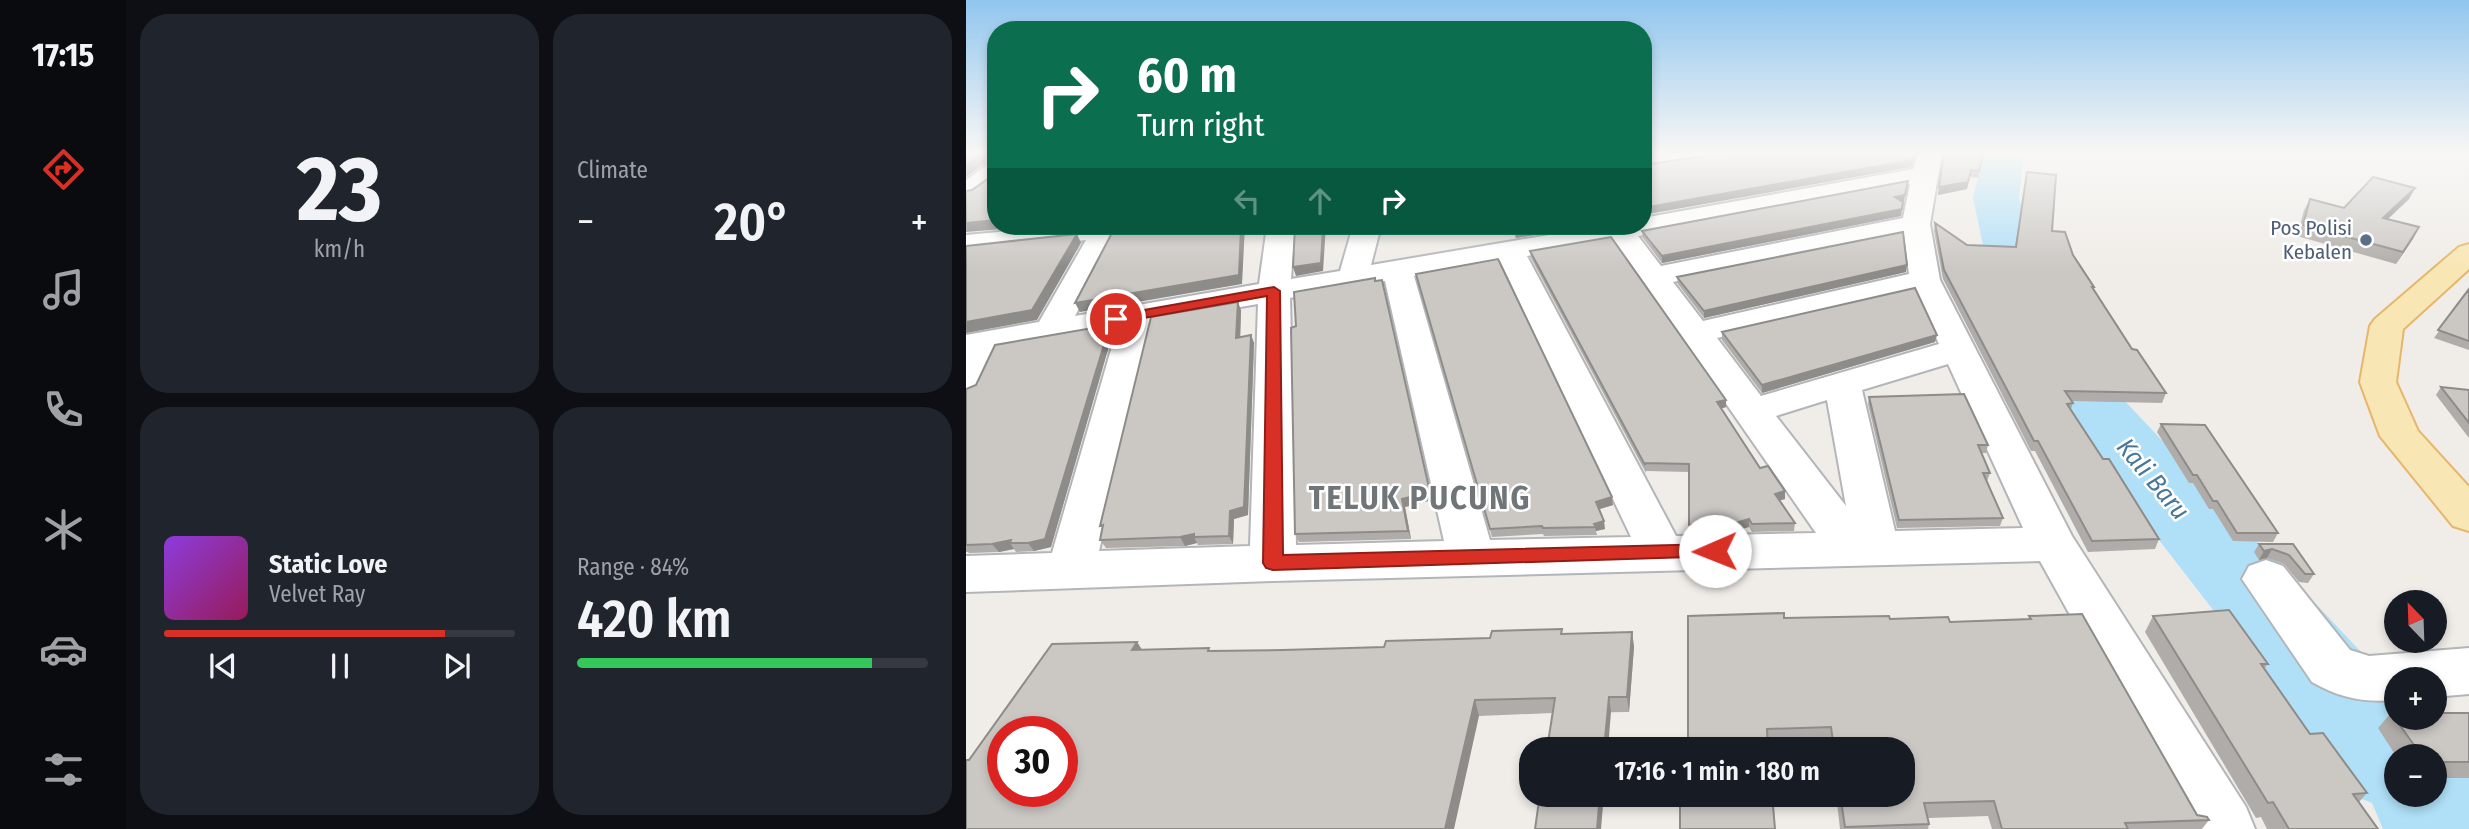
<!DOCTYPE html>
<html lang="en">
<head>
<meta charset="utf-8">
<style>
	:root { --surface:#171b24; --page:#20242c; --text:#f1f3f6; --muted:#9ea1a6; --line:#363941; --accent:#d93025 }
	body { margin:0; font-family:"Fira Sans Condensed",sans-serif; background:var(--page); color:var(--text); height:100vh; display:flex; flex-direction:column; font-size:26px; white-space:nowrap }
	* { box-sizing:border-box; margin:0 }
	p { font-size:23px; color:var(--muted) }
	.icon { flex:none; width:38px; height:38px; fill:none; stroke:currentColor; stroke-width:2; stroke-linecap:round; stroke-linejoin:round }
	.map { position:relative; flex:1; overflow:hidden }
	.side { display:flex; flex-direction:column; gap:14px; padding:14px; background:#0d0f14; width:840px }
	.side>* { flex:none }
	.hud { position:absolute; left:21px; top:21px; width:665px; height:214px; border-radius:28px; box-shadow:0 4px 10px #0003; background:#0b6e4f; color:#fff; overflow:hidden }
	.needle { width:46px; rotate:337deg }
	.fabs { position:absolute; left:1418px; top:590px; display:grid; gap:14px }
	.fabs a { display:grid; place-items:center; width:63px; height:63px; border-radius:50%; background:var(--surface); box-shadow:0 4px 10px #0003; font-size:35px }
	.speed { position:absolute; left:21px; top:716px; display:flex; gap:14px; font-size:35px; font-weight:700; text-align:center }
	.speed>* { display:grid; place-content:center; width:91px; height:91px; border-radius:50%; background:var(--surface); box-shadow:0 4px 10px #0003; line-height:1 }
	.speed .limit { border:10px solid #d22; background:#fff; color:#111 }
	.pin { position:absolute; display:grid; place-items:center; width:60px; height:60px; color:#fff; margin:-30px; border:4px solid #fff; border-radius:50%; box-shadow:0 2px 7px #0007 }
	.me { position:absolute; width:77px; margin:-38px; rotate:269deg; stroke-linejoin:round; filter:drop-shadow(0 0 5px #0008) }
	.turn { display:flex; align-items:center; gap:24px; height:147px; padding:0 35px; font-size:32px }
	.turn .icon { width:91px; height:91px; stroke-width:2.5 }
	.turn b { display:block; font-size:49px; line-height:60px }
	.lanes { display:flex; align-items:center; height:66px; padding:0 35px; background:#0003; justify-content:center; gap:35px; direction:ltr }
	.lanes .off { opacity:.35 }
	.big { font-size:52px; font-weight:600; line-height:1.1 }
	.side .tile { flex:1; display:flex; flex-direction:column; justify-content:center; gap:10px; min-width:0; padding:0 24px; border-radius:28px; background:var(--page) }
	.side .dial { align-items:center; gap:0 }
	.dial b { font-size:91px; line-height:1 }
	.song { display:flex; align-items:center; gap:21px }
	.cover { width:84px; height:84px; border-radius:10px; background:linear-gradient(135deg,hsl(270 70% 55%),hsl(330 70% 35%)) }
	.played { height:7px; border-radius:4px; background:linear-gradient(90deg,var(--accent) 80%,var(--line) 80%) }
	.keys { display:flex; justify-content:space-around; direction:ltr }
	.heat { display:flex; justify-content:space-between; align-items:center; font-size:38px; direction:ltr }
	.charge { height:10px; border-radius:5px; background:linear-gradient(90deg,#34c759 84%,var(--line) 0) }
	.side .tiles { flex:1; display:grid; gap:14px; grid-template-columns:repeat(2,1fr) }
	.trip { position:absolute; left:553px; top:737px; width:396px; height:70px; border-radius:28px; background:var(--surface); box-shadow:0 4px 10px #0003; font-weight:600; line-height:70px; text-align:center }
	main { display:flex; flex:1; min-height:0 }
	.tab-bar { display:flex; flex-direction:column; width:126px; justify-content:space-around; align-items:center; background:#090b0e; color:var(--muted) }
	.tab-bar .icon { width:49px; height:49px }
	.tab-bar .on { color:var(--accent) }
	.tab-bar b { font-size:32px; color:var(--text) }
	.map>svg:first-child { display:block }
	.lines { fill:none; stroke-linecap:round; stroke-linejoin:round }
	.river { fill:#b0e0f8; fill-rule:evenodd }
	.street-casing { stroke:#b3b5b9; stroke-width:4 }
	.primary-casing { stroke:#e6b66b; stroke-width:4 }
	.street { fill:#fff; fill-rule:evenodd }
	.primary { fill:#f8e6b4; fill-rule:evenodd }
	.wall { fill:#afaca9 }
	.shaded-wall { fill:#8e8c89 }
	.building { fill:#cbc8c4; stroke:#8e8c89; stroke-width:2; fill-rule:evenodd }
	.route { fill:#d93025; stroke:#8d1f18; stroke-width:2 }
	.service-dot { fill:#5c6f8a; stroke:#fff; stroke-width:2.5 }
	.labels { text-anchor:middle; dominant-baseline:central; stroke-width:5; stroke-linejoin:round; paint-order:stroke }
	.far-service-label { font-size:21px; fill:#4e5e75; stroke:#fff; text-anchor:end }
	.water-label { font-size:26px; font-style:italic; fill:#467799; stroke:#fff }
	.district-label { font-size:32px; font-weight:bold; letter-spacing:2px; fill:#707578; stroke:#fff }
</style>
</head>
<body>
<main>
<nav class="tab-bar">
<b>17:15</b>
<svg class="icon on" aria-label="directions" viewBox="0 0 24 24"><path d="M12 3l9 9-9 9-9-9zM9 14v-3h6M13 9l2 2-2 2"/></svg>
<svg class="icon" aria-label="music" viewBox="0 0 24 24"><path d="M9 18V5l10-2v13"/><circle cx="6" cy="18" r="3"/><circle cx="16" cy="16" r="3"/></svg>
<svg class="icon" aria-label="phone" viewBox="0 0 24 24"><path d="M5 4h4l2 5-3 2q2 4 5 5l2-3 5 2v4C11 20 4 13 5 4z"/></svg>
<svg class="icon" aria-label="climate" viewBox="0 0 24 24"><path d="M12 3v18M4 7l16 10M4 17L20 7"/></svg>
<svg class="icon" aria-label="car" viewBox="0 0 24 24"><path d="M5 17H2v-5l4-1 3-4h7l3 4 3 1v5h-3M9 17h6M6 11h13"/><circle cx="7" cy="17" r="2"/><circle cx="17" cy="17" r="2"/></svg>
<svg class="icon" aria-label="filters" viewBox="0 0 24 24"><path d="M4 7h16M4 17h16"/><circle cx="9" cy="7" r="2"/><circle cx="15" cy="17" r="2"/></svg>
</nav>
<section class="side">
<div class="tiles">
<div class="tile dial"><b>23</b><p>km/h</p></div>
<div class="tile"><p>Climate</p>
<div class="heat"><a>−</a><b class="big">20°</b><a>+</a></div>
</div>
<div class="tile">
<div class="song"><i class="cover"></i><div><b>Static Love</b><p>Velvet Ray</p></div></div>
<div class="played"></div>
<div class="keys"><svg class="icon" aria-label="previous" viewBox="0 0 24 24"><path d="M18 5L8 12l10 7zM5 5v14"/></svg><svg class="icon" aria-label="pause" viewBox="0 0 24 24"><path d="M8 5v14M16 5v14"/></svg><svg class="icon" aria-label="next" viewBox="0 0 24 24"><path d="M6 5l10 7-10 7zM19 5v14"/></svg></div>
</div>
<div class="tile"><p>Range · 84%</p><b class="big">420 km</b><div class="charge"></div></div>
</div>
</section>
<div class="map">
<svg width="1503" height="829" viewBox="0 0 1503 829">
	<rect width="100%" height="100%" fill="#f0ede8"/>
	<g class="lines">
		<!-- river -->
		<path class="river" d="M1018,152H1058L1053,198L1078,278L1125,365L1430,689V718H1457L1467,728L1477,750L1494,757L1503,766V829H1417L1406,803L1393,798L1075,388L1066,374L1024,278L1007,198ZM1430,756H1468V794H1430Z"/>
		<!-- street casing -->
		<g class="street-casing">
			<path id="street" d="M706,152H765L761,157L753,159L677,170V156Z
				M953,152H976L964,224L974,280L1106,536L1280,807L1289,829H1223L1074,561L307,581L0,592V556L86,553L151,329L32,350L13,392L0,395V335L73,322L120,240L0,253V235L98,226H192L188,232L150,237L109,316L293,284L301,226H329L325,279L374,271L387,226H415L405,265L636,226H677V218L947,169ZM944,184L937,218L695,266L672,236ZM938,235L943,274L737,321L707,282ZM647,241L850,533L710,536L561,256ZM534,261L665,537L524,540L448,276ZM419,281L478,541L330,545L324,298ZM949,292L973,344L795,396L751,338ZM292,304L284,546L133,551L186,322ZM982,364L1057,528L929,531L896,390ZM861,400L880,506L810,416Z
				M30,163V181L9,196L0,199V180L21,165Z
				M1300,560L1317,566L1384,650L1403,656L1503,648V694L1468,697V679H1430V700C1398,703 1374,698 1346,682L1276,579L1283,566Z"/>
		</g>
		<!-- primary casing -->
		<g class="primary-casing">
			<path id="primary" d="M1503,244V269L1437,329L1430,382L1452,431L1503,487V531L1487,526L1414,436L1394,382L1404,326L1409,319L1493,247Z"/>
		</g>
		<!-- street -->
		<use href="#street" class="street"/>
		<!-- primary -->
		<use href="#primary" class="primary"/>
	</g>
	<!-- wall -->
	<path class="wall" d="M978,152H1018L1012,178L1004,177L1001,189L972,195Z
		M1061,172L1086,231L1107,255L1128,287V290L1166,349L1200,393L1196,403L1105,401L1107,403L1105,409L1137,459L1193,539L1189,549L1122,552L1069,451H1065L977,279L968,231L969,223L1001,245L1049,247Z
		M1449,188L1443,199L1422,219L1453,227L1430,264L1331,236L1338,210L1344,199L1378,208Z
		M938,201L936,202H937L935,216L696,263L677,238L676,231Z
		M544,226H622L550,238Z
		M564,251L760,407L755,408L794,468L819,499L814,500L829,523L828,531L786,532L783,527L765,532L723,533V472L680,471V473L565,258Z
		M940,272L738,318L712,284L711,277Z
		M450,274L647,505L633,509L639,529L630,531L631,535L578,536L577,534L526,537Z
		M1503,289V350L1468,338Z
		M275,310L274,337L285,335L288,343L282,515L268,519L267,544L232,545L231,543L219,546L140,548L134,540Z
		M144,325L147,332L85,547L68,551L50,552L48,549L33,552L3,553L2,552H0V389L10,385Z
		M330,326L466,500L439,507L445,539L333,542L329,534Z
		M756,332L969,342L796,393L756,340Z
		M1475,387L1503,390V438L1470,395Z
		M903,397L1022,445L1020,453H1015L1024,473L1021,481L1037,518L1034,526L931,528L902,404Z
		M1195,424L1312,533L1307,542L1267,541L1247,509H1243L1227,483H1223L1191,432Z
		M1293,544H1327L1348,574L1342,583L1333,582L1318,564L1301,558L1293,560L1288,552Z
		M1063,616L1231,815L1243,820L1236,829H1026L1022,816L962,818L963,824L962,829H874L870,794H936V749H864L863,743L722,746L818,618L924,619L984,622L1062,620Z
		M1187,616L1302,664L1298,669L1344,734L1401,793L1393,802L1412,829H1301L1295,817L1290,818L1179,632Z
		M666,632L668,647L663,712L586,713L513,716L3,760L171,642L176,650H317L418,647L597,634Z
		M1425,713H1503V778H1468V756H1430L1412,728Z"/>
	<!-- shaded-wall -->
	<path class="shaded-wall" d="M952,152L945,167L677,215V208Z
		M27,153L30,161L19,163L0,177V165L15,155Z
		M1005,170L1001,189L972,195L973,187Z
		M942,181L938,201L929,203V197Z
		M1449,188L1443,199L1411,229L1417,218Z
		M936,209L935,216L696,263V256Z
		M30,220V226H72L0,232V223Z
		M275,226H279L276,284L114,312L109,303Z
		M357,226H360L357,271L330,276L327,267Z
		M574,226H622L550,238L549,230Z
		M1453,227L1447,239L1430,264L1437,252Z
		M111,234L115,243L71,320L0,333V322Z
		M941,265L940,272L738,318V311Z
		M416,280L466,500L439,507L445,539L442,531L436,499Z
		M272,302L275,310L274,345L270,338Z
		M144,325L147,332L85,547L68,551L62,543Z
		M285,335L288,343L282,515L268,519L267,544L263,536L264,511Z
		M971,335L969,342L796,393V385Z
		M760,400V407L751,410V402Z
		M819,491V499L809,502V494Z
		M646,497L647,505L631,510L630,502Z
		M783,519V527L765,532L766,524Z
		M638,521L639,529L630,531L628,524Z
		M228,534V537L231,543L219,546L214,537Z
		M45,540L44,543L48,549L33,552L26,544Z
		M1306,549L1301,558L1293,560L1298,551Z
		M666,632L668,647L663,712L661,697Z
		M171,642L181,658L166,650Z
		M643,697L645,712L642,749H638Z
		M509,700L513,716L488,829H479Z
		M634,794H638L635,829H631Z"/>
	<!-- building -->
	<path class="building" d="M0,152H30V220L0,223V191L6,190L27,175V153L15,155L0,165Z
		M763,152H950L946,160L677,208V165Z
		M978,152H1018L1013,171L1005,170L1002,182L973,187Z
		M1061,172L1090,175L1086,231L1099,232L1107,255L1128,287H1126L1166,349L1171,350L1200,393L1099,391L1107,403L1101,404L1137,459H1143L1193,539L1126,541L1072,441H1068L978,270L969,223L1001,245L1050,247Z
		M1407,177L1449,188L1417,218L1453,227L1437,252L1337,225L1344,199L1378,208Z
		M942,181L939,195L929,197L937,202L936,209L696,256L676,231Z
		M184,226H275L273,275L109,303L147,231Z
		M329,226H357L355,263L327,267Z
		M547,226H574L549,230Z
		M937,232L941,265L738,311L711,277Z
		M111,234L66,310L0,322V246Z
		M645,237L760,400L751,402L794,468L802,466L819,491L809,494L829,523L786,524L783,519L766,524L723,525V464L679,463V465L564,251Z
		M532,259L646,497L630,502L638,521L628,524L630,527L577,528L576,526L524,529L450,274Z
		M409,278V281L416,280L464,492L436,499L442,531L329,534L325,328L330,326L328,292Z
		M949,288L971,335L796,385L756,332Z
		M1503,289V341L1472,330Z
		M272,302L270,338L285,335L278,507L264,511L263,536L228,537V534L214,537L134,540L137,525L134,526L185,317Z
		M144,325L79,539L62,543H44L45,540L26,544L0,545V389L10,385L29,345Z
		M1475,387L1503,390V423Z
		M998,394L1022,445H1012L1024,473H1017L1037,518L933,520L903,397Z
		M1195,424L1239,425L1312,533H1271L1251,501H1247L1231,475H1227Z
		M1293,544H1327L1348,574H1339L1323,555L1306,549L1298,551Z
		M1263,610L1302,664H1295L1344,734L1357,733L1401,793L1387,794L1412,829H1323L1307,802L1302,803L1187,616Z
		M818,613V618L923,616L924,619L982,617L984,622L1065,619L1063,616L1116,614L1231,815L1241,817L1243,820L1159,823L1162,829H1036L1028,801L958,803L963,824L879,827L874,794H936V749H868L865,727L801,729L802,749H714V746H722V616Z
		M596,629L595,634L666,632L661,697H643L638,749H581L589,698L509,700L479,829H0V760H3L86,644L171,642L166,650L243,648L242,651L317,650L418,647L420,641L524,638L526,631ZM37,732H96V791H37Z
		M1425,713H1430V718H1468V713H1503V762H1468V756H1456Z
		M574,794H634L631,829H569Z
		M714,794H806L809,829H714Z"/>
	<!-- sky -->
	<linearGradient id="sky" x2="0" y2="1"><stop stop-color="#91c6ee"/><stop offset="0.57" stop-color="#f8f7f5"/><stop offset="1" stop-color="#f8f7f5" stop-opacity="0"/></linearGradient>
	<rect width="1503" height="268" fill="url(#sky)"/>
	<!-- route -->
	<path class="route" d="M308,287L314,291L317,555L749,544L756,546L759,551L756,556L307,570L300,568L297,563L301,296L150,323L143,319L150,315Z"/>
	<!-- markers -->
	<circle class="service-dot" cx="1400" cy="240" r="7"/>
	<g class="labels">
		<!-- far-service labels -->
		<g class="far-service-label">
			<text x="1386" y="228">Pos Polisi<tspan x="1386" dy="24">Kebalen</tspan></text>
		</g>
		<!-- water labels -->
		<g class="water-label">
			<text transform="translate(1187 479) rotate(50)">Kali Baru</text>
		</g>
		<!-- district labels -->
		<g class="district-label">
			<text x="454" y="498">TELUK PUCUNG</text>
		</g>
	</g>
</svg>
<div class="fabs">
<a><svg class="needle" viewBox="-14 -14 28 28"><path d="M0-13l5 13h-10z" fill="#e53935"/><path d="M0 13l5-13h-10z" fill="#9ea1a6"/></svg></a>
<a>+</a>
<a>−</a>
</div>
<div class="speed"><div class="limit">30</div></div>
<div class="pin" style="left:150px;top:319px;background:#d93025"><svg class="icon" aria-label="arrive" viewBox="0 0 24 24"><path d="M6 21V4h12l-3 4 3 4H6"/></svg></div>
<svg class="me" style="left:749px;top:551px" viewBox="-20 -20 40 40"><circle r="19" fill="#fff"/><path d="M0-13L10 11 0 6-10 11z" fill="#d93025"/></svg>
<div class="trip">17:16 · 1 min · 180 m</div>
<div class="hud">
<div class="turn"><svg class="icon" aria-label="right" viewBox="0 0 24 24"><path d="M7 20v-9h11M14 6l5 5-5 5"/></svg><div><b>60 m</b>Turn right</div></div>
<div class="lanes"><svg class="icon off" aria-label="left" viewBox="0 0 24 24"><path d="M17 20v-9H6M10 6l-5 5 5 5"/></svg><svg class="icon off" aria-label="ahead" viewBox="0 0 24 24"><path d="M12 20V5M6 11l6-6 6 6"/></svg><svg class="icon" aria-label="right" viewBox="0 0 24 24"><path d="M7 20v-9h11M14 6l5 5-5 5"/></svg></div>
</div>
</div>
</main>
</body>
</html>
